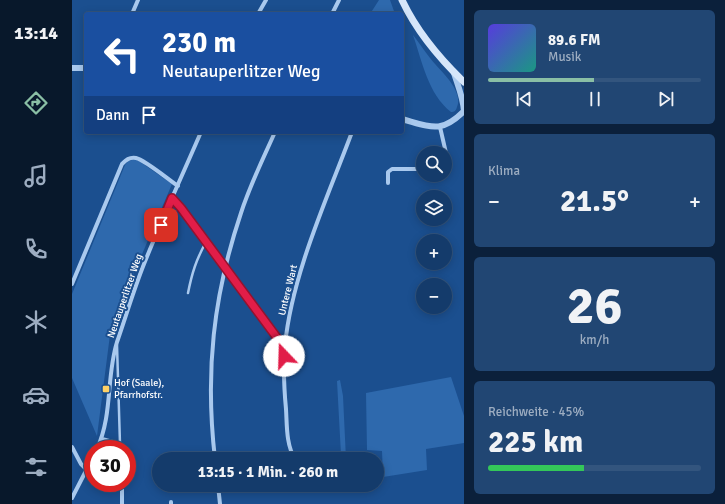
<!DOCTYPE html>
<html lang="de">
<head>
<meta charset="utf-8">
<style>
	:root { --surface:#143b6b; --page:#214673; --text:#f1f3f6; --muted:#9dadc1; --line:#33557e; --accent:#8abfa5 }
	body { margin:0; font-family:Signika,sans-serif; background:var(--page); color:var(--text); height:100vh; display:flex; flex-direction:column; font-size:15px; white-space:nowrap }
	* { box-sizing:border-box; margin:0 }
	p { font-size:13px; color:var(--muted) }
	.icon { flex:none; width:22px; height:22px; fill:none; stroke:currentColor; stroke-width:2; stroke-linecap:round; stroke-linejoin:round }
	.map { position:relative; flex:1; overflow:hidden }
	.details { display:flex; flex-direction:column; gap:10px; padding:10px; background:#0b203b; width:261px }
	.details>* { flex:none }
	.banner { position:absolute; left:12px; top:12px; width:320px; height:122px; border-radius:4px; box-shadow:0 2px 10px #0003,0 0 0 1px var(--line); background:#1a4fa0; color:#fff; overflow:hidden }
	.fabs { position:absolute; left:344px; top:146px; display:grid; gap:8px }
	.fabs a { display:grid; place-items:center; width:36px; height:36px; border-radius:50%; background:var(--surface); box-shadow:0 2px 10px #0003,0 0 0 1px var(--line); font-size:20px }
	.speed { position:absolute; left:12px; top:440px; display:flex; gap:8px; font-size:20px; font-weight:700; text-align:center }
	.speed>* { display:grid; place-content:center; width:52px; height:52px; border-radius:50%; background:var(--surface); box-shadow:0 2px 10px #0003,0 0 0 1px var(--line); line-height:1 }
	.speed .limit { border:6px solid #d22; background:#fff; color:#111 }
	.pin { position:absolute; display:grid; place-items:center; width:34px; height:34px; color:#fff; margin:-17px; border-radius:8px; box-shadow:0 2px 6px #0006 }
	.me { position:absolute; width:44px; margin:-22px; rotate:339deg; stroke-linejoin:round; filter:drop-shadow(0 0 3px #0008) }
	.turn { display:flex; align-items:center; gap:14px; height:84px; padding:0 12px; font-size:18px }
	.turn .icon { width:52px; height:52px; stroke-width:2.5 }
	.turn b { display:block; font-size:28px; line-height:34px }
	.then { display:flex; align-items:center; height:38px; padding:0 12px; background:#0003; gap:8px; font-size:15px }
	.big { font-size:30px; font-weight:700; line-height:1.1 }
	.details .card { flex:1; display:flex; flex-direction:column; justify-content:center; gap:6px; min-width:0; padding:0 14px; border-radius:6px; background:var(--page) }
	.details .dial { align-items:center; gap:0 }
	.dial b { font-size:52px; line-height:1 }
	.song { display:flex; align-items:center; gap:12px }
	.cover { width:48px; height:48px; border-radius:6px; background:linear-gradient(135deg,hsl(250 70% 55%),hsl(170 70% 35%)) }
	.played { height:4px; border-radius:2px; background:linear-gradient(90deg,var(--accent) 50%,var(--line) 50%) }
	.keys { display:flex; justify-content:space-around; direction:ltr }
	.heat { display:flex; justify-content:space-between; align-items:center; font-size:22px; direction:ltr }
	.charge { height:6px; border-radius:3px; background:linear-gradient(90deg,#34c759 45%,var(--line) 0) }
	.trip { position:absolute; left:80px; top:452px; width:232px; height:40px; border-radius:20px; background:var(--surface); box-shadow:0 2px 10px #0003,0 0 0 1px var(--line); font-weight:700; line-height:40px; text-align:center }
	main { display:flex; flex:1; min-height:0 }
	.dock { display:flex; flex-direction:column; width:72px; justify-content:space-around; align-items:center; background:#08182b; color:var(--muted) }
	.dock .icon { width:28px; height:28px }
	.dock .selected { color:var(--accent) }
	.dock b { font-size:18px; color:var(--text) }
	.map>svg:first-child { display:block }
	.green { fill:#2e69ad }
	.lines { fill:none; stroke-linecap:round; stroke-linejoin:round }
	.service { stroke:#a9c9ee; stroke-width:2.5 }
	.minor { stroke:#a9c9ee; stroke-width:4 }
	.tertiary { stroke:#a9c9ee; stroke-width:6 }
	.secondary { stroke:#d6e6fa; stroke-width:7 }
	.route-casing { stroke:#92132f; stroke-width:10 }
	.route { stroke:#e11d48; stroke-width:7 }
	.poi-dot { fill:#ffd166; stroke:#1b4f8f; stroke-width:1.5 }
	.labels { text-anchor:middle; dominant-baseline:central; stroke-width:4; stroke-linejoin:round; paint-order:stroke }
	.street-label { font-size:10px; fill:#fff; stroke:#1b4f8f }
	.poi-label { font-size:10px; fill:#fff; stroke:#1b4f8f; text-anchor:start }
</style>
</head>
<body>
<main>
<nav class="dock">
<b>13:14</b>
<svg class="icon selected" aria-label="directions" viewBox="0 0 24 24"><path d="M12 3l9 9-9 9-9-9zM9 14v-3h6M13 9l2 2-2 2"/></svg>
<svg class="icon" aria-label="music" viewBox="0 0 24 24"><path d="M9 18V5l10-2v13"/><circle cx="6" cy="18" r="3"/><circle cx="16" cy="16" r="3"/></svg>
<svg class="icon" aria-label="phone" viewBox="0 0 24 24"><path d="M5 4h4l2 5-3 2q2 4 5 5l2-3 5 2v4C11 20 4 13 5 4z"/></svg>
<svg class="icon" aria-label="climate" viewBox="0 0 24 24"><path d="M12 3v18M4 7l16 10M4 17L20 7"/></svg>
<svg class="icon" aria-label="car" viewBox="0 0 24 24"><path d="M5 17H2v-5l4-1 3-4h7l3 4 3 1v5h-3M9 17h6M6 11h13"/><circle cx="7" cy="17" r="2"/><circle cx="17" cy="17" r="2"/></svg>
<svg class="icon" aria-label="filters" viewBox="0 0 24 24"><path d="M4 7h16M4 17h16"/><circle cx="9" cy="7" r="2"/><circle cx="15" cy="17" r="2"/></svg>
</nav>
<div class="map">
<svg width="392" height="504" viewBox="0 0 392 504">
	<rect width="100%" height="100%" fill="#1b4f8f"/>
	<!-- green -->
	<path class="green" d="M307,0H318L323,14H298Z
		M341,35C347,43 352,50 358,58C367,70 392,90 385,107C384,111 382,112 379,112C356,94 350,61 341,35Z
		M64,159L100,184L39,327L25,436L0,378V294L53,165L56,161Z
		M379,377L392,416V443L354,449L355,470L311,477L310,451L295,450L294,393Z
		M268,380L271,396L274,459H270L269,455L265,381Z"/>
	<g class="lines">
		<!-- service -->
		<path class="service" d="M116,293C120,273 124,260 134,242
			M45,345L48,444"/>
		<!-- minor -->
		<path class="minor" d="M60,14L66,0
			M186,14L194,0
			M260,14L267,0
			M368,127L377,166L373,167
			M316,183V172L320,169H351
			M100,199L109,208L206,339L213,345
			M0,284L50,164C54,160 57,157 64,158C73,160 97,180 106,186
			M30,439L48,444V449
			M0,447L9,464L15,470
			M25,449C41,414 34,377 45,342C54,316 62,289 72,264C90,219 110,176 129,132
			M143,459C133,373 141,296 169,213C178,185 191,159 203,132
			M223,459C214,445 215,425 214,409C212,388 211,367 213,345C220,274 255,199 280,132
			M50,483V504
			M146,485L148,504
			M0,498L21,457
			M99,502V504"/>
		<!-- tertiary -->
		<path class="tertiary" d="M0,68H14
			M382,73C386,86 391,97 392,111
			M330,119C359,127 369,134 392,111"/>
		<!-- secondary -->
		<path class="secondary" d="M330,0C345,32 367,58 392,82"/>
	</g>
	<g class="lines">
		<!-- route casing -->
		<g class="route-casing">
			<path id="route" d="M89,225L100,198L109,208L206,339L213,345L212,356"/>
		</g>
		<!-- route -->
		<use href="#route" class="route"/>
	</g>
	<!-- markers -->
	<rect class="poi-dot" x="30" y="385" width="8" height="8" rx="2"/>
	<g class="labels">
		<!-- street labels -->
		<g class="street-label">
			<text transform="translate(216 290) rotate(-76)">Untere Wart</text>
			<text transform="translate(53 296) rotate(-71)">Neutauperlitzer Weg</text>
		</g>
		<!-- poi labels -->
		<g class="poi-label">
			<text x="42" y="383">Hof (Saale),<tspan x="42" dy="12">Pfarrhofstr.</tspan></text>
		</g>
	</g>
</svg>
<div class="fabs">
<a><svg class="icon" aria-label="search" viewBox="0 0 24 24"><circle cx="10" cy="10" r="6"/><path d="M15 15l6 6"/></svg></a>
<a><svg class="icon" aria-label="layers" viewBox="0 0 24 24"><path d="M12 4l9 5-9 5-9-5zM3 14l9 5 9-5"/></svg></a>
<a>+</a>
<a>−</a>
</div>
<div class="speed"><div class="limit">30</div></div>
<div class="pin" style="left:89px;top:225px;background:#d93025"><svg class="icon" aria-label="arrive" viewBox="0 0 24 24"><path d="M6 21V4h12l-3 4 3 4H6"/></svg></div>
<svg class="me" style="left:212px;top:356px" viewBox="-20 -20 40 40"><circle r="19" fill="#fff"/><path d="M0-13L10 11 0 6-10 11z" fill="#e11d48"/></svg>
<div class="trip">13:15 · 1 Min. · 260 m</div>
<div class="banner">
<div class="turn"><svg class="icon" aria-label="left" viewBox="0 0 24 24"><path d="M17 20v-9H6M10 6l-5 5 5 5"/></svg><div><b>230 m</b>Neutauperlitzer Weg</div></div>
<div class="then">Dann<svg class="icon" aria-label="arrive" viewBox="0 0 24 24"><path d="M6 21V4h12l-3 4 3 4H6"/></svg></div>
</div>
</div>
<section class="details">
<div class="card">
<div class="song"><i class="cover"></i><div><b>89.6 FM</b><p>Musik</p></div></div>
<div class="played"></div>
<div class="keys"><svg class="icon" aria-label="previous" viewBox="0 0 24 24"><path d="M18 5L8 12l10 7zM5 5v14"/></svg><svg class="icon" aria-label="pause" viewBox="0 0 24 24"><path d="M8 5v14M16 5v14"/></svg><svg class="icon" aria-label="next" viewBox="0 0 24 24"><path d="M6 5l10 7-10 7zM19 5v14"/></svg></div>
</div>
<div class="card"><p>Klima</p>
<div class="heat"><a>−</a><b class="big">21.5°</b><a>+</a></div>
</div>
<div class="card dial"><b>26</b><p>km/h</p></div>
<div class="card"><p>Reichweite · 45%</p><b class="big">225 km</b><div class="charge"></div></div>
</section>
</main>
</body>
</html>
